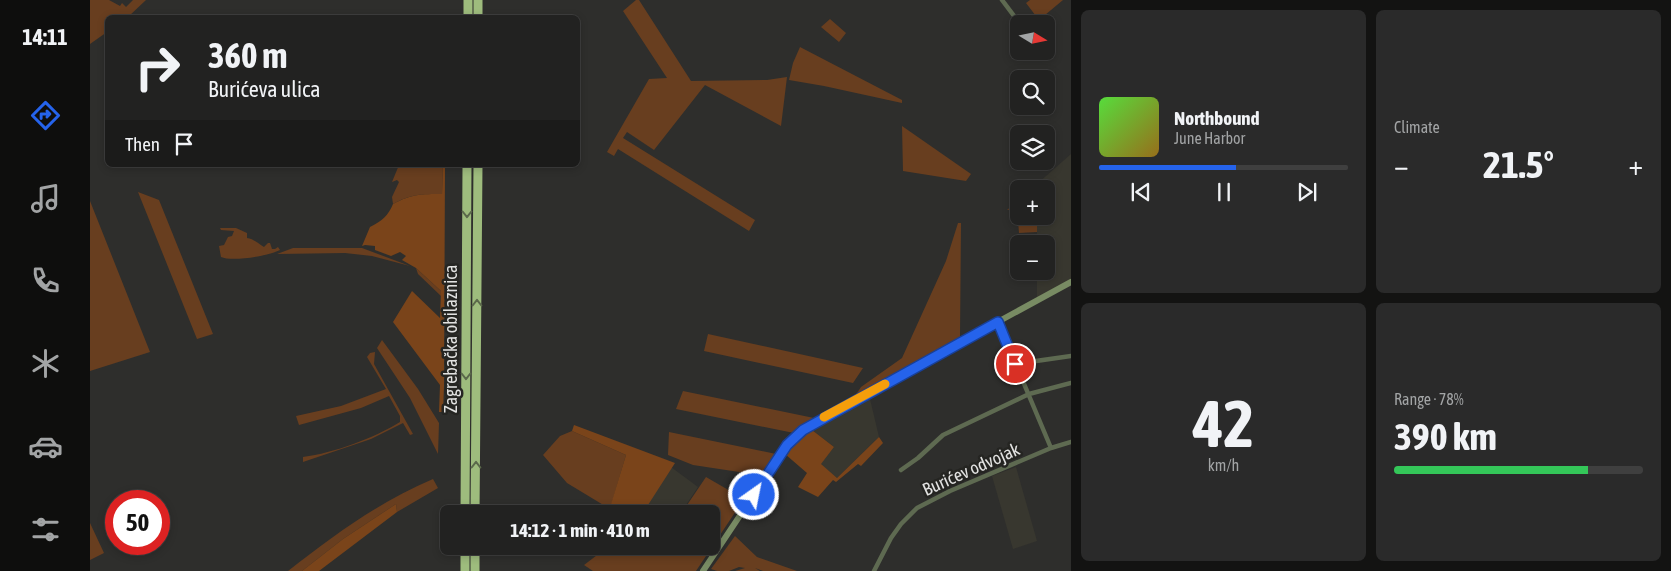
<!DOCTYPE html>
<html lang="en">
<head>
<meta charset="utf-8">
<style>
	:root { --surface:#222221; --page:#2a2a2a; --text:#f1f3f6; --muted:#a2a4a5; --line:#3f3f3f; --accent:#2563eb }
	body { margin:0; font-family:"Asap Condensed",sans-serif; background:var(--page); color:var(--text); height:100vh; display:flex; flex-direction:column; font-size:19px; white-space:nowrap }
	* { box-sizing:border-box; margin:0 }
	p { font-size:16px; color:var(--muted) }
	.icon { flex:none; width:28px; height:28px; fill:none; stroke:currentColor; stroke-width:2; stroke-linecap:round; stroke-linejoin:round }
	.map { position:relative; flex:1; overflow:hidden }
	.panel { display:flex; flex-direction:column; gap:10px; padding:10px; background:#131312; width:600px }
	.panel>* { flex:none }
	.banner { position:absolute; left:15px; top:15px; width:475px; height:152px; border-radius:8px; box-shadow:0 2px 8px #0003,0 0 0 1px var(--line); background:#222221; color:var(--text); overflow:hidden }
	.needle { width:32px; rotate:100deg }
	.controls { position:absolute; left:920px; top:15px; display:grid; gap:10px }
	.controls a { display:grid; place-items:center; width:45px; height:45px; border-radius:8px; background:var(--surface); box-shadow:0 2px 8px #0003,0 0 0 1px var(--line); font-size:25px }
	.speed { position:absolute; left:15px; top:490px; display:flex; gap:10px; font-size:25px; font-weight:700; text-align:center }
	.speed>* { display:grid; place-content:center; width:65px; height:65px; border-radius:50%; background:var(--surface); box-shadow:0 2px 8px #0003,0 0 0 1px var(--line); line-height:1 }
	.speed .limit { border:8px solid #d22; background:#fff; color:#111 }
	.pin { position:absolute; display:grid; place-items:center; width:42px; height:42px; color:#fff; margin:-21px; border:2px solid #fff; border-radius:50%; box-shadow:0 1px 5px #0007 }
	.me { position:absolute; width:55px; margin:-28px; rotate:33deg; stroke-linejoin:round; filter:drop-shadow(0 0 4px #0008) }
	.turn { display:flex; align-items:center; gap:18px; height:105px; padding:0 20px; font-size:22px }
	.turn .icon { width:65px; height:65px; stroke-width:2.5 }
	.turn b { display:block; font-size:35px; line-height:42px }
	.then { display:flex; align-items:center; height:48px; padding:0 20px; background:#0003; gap:10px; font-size:19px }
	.big { font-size:38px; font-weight:700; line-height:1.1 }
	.panel .card { flex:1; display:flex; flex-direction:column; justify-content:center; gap:8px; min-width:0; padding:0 18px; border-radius:8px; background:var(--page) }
	.panel .dial { align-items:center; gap:0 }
	.dial b { font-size:65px; line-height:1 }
	.song { display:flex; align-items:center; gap:15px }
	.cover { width:60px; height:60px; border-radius:8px; background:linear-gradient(135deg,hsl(110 70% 55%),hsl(40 70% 35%)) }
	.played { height:5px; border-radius:2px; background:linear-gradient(90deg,var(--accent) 55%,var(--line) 55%) }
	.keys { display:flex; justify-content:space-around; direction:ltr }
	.heat { display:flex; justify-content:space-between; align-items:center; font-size:28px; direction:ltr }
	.charge { height:8px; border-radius:4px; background:linear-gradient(90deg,#34c759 78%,var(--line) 0) }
	.panel .tiles { flex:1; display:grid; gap:10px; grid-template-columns:repeat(2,1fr) }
	.trip { position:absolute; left:350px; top:505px; width:280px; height:50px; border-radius:8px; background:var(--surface); box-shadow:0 2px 8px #0003,0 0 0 1px var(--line); font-weight:700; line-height:50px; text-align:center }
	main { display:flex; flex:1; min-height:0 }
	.dock { display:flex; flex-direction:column; width:90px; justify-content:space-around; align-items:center; background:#0e0e0d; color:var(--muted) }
	.dock .icon { width:35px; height:35px }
	.dock .on { color:var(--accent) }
	.dock b { font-size:22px; color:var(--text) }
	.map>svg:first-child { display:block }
	.built { fill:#38372f }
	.green { fill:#683e1f }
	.forest { fill:#7a441a }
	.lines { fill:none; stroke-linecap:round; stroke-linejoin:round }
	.street { stroke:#5e6a51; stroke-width:4.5 }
	.secondary { stroke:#788b63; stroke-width:6 }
	.highway { stroke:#9ebc7d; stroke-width:9 }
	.oneway { stroke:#5b694b }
	.route-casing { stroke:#184099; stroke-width:12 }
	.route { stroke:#2563eb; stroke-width:9 }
	.slow { stroke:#f59e0b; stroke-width:9 }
	.labels { text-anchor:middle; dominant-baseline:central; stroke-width:5; stroke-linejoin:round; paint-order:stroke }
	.street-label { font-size:18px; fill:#e2e2e1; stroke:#252522 }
</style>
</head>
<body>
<main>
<nav class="dock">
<b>14:11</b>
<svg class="icon on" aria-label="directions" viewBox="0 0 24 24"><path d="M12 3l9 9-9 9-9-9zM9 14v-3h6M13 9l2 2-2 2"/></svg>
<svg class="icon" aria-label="music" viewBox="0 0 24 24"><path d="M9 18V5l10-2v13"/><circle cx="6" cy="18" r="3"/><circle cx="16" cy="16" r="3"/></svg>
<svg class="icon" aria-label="phone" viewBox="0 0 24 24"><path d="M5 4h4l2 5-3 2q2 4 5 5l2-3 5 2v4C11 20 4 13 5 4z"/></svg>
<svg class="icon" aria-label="climate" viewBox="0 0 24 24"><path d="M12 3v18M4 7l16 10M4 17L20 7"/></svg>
<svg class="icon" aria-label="car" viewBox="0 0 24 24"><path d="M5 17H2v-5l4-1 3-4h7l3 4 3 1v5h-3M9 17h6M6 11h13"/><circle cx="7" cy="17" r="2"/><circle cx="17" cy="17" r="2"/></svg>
<svg class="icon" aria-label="filters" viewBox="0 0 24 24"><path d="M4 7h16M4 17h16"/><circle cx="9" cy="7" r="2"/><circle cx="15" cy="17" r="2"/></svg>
</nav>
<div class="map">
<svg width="981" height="571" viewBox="0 0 981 571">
	<rect width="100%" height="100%" fill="#2e2e2c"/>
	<!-- built -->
	<path class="built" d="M981,154V282L947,301V271H956V244H947V216H956V189H947V184Z
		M780,399L789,437L747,478L730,464L744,447L722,430Z
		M581,467L608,487L590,514H574L557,504Z
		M926,467L947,541L923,549L902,476Z"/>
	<!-- green -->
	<path class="green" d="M0,0H19L30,6L32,3L36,7L43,0H56L38,17L18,18L17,32L0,44Z
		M546,0H549L601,81L677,80L697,77L691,126L615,85L564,150L537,132L533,138L665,220L659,231L528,149L524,156L517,152L559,79L577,78L533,11Z
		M940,0H973L949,20L936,3Z
		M740,19L756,33L749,42L731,27Z
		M710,47L812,100V103L734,86L699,80L703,63Z
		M812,126L881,174L876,181L813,171Z
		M309,165H353L352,194C332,194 321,194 303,204L302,197L309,182L307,180L302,182Z
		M48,192L69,200L123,334L107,339Z
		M929,200V216H947V232L929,233L927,209L917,210Z
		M0,201L60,352L0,371Z
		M868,223H871L870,337L765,396L771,387L812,358L856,261Z
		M130,228H146L157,233V238C164,239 169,244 174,247L178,243H180L182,249H185L188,247L190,250C178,256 142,262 131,257L129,246L134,245L138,237L142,236L144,231L131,230Z
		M203,248H272L320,266L282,256L255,253L187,254Z
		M326,268L351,291V296L328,274Z
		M618,334L773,368L763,383L614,351Z
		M292,340L328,389L349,423L348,454L320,398L287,348Z
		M285,352L284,364L323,434L320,435L313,423L281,439L213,462V457C244,453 284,438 310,422V416L299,396L271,408L209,425L206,416L251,406L296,389L277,357L280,353Z
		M593,391L724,418L704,433L586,409Z
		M482,431L536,455L520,509L477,483L453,455L470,436Z
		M579,432L686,454L674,473L669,475L603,465L578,455Z
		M616,477L654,499L606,571H503L494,565L519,546H621V514H591Z
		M343,479L348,488L307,512L306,504L253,539L212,571H198C244,535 289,502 343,479Z
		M0,523L14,553L0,560Z
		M645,536L667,557L707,571H673L665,568L670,571H645L655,568L649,567L639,571H620H627L621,569Z"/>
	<!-- forest -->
	<path class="forest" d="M353,165H355L354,386L353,412H349L350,385L303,322L322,291L350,318L351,291L326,268L312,260L316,256L310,252L301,256L285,250V246L275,245L272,246L280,227C292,221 298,216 303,204C322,194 331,194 352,194Z
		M484,425L585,463L558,505L565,509L562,514H538L521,504L536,455L482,431Z
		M722,430L744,447L731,464L747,478L789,437L793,443L771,466L768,464L746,482L743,480L728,497L708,487L717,473L695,454L703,445Z
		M306,504L307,512L229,571H212L253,539Z"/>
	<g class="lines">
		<!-- street -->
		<path class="street" d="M912,0L930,24
			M908,322L961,448L981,442
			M925,364L981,356
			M811,470L828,458L853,435L939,394L981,383
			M784,571L801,538L811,524L827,508L860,491L961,448"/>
		<!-- secondary -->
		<path class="secondary" d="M613,571L697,445L713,431L741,413L981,282"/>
		<!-- highway -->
		<path class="highway" d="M378,18V0
			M388,18V0
			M375,514L377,165
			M385,514L388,165
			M375,571V546
			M385,571V546"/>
	</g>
	<!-- one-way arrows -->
	<defs><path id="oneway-chevron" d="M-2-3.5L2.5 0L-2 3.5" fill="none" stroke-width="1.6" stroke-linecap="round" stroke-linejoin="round" transform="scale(1.25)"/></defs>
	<g class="oneway">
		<use href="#oneway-chevron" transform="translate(377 214) rotate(90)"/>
		<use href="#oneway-chevron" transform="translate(387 303) rotate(-90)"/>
		<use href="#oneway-chevron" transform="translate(376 376) rotate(90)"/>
		<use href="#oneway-chevron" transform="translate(386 465) rotate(-90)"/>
	</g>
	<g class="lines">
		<!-- route casing -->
		<g class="route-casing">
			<path id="route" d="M664,495L697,445L713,430L908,322L925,364"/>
		</g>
		<!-- route -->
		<use href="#route" class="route"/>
		<!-- slow -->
		<path class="slow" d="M734,417L795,384"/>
	</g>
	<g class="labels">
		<!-- street labels -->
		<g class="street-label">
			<text transform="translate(360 339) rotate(-90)">Zagrebačka obilaznica</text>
			<text transform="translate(881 469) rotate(-24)">Burićev odvojak</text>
		</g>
	</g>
</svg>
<div class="controls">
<a><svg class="needle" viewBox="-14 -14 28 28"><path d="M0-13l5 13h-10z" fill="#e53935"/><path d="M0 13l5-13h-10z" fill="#a2a4a5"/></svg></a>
<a><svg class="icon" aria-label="search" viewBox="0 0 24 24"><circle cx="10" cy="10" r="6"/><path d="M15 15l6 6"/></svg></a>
<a><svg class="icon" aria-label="layers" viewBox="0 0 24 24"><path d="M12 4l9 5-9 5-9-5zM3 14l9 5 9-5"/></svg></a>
<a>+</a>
<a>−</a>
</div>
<div class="speed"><div class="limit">50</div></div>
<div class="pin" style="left:925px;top:364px;background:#d93025"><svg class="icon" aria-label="arrive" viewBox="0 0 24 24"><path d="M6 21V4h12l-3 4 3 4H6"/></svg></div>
<svg class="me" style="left:664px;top:495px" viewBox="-20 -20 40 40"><circle r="17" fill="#2563eb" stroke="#fff" stroke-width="3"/><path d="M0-11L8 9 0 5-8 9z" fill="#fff"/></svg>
<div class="trip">14:12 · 1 min · 410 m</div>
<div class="banner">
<div class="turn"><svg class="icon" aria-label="right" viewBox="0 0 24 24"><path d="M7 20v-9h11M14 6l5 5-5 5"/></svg><div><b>360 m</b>Burićeva ulica</div></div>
<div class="then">Then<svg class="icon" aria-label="arrive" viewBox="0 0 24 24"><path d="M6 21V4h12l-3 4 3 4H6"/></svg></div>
</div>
</div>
<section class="panel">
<div class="tiles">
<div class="card">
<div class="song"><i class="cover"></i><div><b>Northbound</b><p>June Harbor</p></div></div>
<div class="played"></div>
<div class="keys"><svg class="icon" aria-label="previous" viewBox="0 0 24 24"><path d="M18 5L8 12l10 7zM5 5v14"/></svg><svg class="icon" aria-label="pause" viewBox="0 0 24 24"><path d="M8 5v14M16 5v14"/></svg><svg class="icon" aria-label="next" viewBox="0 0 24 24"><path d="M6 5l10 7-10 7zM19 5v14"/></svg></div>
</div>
<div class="card"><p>Climate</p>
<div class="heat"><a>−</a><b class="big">21.5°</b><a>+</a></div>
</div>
<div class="card dial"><b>42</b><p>km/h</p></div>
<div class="card"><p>Range · 78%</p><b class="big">390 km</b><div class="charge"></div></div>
</div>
</section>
</main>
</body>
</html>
